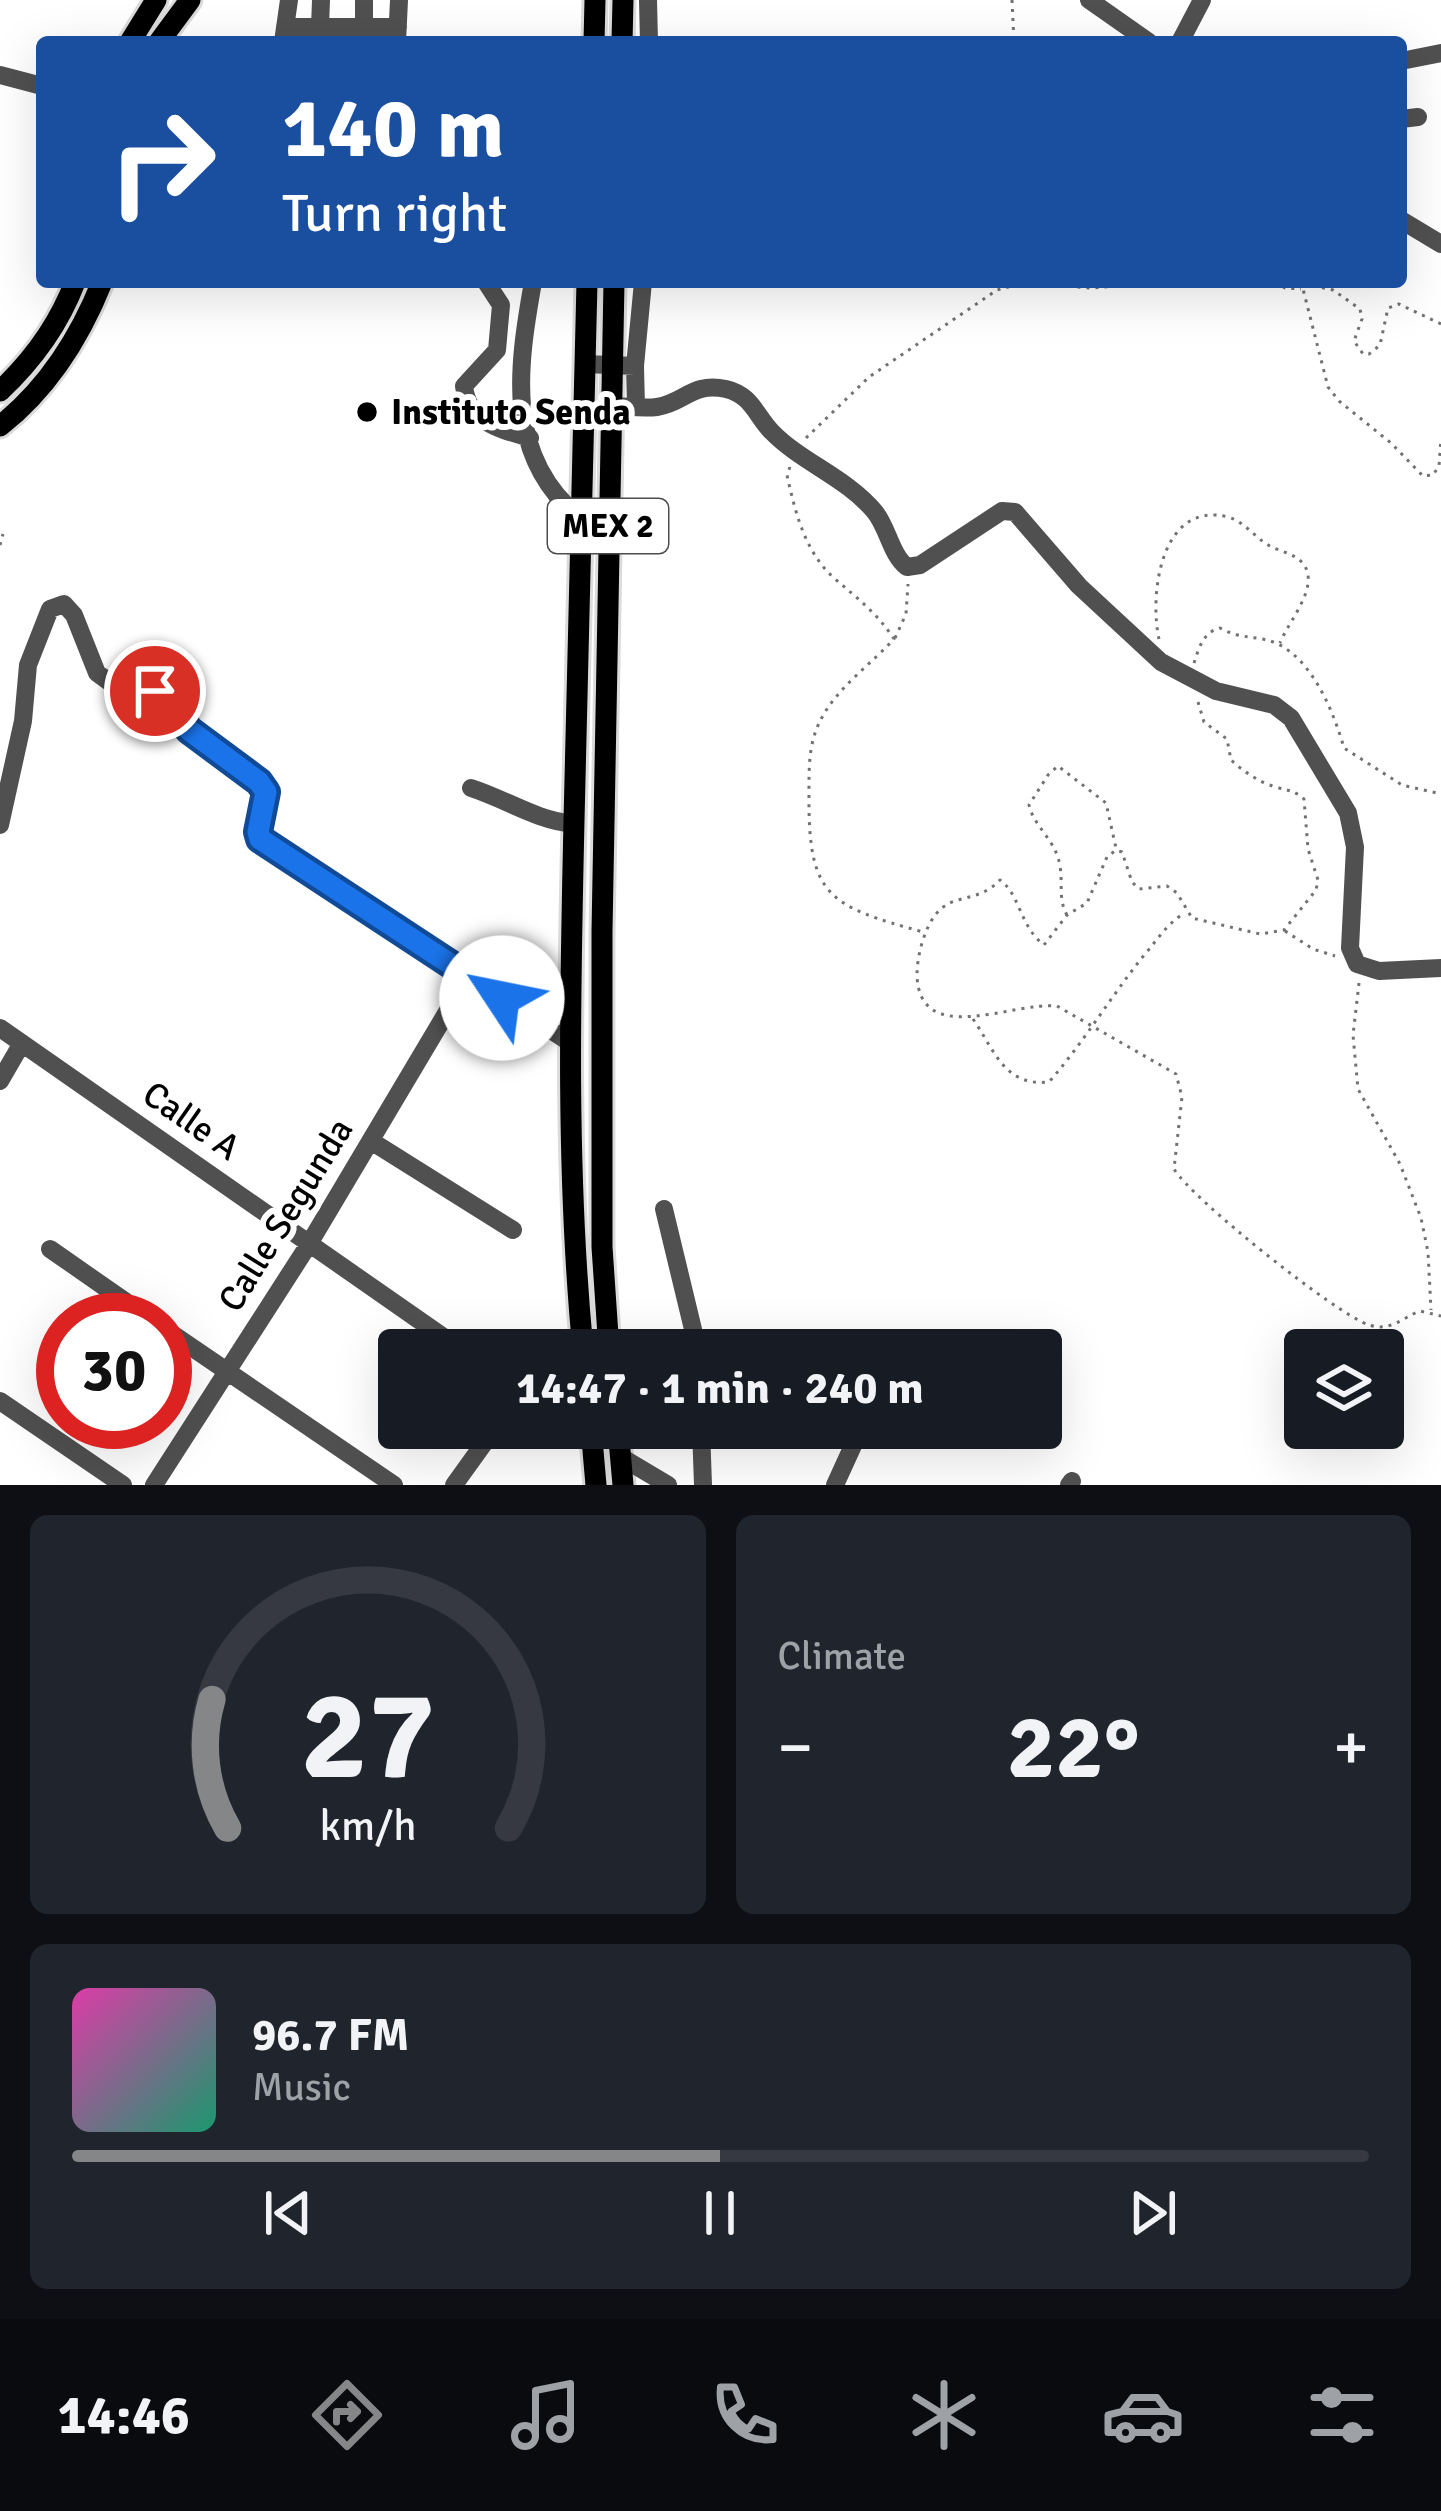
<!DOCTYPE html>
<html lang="en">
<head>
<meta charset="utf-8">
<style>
	:root { --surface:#171b24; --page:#20242c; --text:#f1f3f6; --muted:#9ea1a6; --line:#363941; --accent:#858687 }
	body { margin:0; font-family:Signika,sans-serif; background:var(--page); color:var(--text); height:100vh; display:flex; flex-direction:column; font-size:45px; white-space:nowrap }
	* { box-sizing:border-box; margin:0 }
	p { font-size:39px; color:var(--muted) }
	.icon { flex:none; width:66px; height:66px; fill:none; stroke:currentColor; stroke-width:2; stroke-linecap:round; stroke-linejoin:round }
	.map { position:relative; height:1485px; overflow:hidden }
	.sheet { display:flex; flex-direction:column; gap:30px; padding:30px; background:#0d0f14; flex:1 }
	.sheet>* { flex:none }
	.hud { position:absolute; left:36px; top:36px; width:1371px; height:252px; border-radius:12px; box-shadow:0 12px 48px #0002; background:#1a4fa0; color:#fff; overflow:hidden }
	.tools { position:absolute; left:1284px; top:1329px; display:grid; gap:24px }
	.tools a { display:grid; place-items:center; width:120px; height:120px; border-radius:12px; background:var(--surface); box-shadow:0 12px 48px #0002; font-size:60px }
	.speed { position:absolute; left:36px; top:1293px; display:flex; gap:24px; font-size:60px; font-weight:700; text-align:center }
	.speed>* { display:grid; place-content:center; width:156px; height:156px; border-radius:50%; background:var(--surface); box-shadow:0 12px 48px #0002; line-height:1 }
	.speed .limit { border:18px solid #d22; background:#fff; color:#111 }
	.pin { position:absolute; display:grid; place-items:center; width:102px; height:102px; color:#fff; margin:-51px; border:6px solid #fff; border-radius:50%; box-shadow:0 3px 12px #0007 }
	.me { position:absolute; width:132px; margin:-66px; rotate:304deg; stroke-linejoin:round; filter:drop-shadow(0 0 9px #0008) }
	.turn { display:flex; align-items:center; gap:42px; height:252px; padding:0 48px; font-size:54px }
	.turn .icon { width:156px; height:156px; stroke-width:2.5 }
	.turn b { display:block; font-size:84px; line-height:102px }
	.big { font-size:90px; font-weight:700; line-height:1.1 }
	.sheet .tile { flex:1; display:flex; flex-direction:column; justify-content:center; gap:18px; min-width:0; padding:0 42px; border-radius:18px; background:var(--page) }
	.sheet .dial { align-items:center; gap:0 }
	.dial svg { height:312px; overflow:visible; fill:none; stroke:var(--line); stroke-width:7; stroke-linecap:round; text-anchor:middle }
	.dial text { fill:var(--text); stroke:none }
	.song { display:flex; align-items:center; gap:36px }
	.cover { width:144px; height:144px; border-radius:18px; background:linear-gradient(135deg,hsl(320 70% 55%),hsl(160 70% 35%)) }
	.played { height:12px; border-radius:6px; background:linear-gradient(90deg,var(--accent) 50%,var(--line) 50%) }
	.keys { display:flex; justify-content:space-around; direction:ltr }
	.heat { display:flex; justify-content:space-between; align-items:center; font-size:66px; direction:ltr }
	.sheet .tiles { flex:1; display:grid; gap:30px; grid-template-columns:1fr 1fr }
	.tile:last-child { grid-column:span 2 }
	.trip { position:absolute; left:378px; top:1329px; width:684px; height:120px; border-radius:12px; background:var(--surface); box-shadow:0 12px 48px #0002; font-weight:700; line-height:120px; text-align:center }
	.menu { display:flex; height:192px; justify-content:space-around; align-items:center; background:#090b0e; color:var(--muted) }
	.menu .icon { width:84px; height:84px }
	.menu .on { color:var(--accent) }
	.menu b { font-size:54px; color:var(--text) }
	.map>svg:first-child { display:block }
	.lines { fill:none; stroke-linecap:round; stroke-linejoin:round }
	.major-casing { stroke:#dbdbdb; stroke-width:27 }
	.path { stroke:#727272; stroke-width:3; stroke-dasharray:3 6; stroke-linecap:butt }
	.minor { stroke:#505050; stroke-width:18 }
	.major { stroke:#000; stroke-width:21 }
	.route-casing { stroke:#114b97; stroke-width:30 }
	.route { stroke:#1a73e8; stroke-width:21 }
	.poi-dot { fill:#000; stroke:#fff; stroke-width:4.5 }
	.labels { text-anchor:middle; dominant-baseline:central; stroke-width:12; stroke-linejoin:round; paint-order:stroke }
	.shield { fill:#fff; stroke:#4c4c4c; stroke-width:3 }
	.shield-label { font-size:33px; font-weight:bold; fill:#000 }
	.poi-label { font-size:36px; font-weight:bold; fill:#000; stroke:#fff; text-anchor:start }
	.street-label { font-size:36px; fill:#000; stroke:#fff }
</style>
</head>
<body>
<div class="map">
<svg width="1441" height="1485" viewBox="0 0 1441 1485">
	<rect width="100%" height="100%" fill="#fff"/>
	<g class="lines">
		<!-- major casing -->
		<g class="major-casing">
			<path id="major" d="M130,42L156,0
				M159,42L190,0
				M594,42L595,0
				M622,42L623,0
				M0,391C33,360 59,324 75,282
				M0,426C47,389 80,337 102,282
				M583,1350C566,1174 570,997 574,821C579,641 582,462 587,282
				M609,1350L602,1247V931L614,282
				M591,1428L596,1485
				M618,1428L623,1485"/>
		</g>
		<!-- path -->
		<path class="path" d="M1012,0L1014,42
			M1275,282L1285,288L1301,289
			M1441,324L1399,304L1388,308L1380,345L1369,354H1363L1354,341L1362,319L1360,309L1333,290L1306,284L1303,289L1328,387L1339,401L1391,443L1423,476L1433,475L1439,466L1441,438
			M806,438L869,377L997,290L1024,283L1091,288L1165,282
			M790,467L787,475C795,512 805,552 834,578C857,598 878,614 894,639C872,663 840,686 824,714C808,740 809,766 809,795C808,897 829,906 923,932
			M0,545L3,534
			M895,638L906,614L908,584
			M1159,639C1149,594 1161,500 1228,517C1246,522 1257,541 1274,548C1288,554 1305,557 1308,575C1311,597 1288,623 1280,643
			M1194,663C1199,648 1203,632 1220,628C1242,640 1256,635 1276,643C1313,660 1334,713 1344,748L1402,785L1441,794
			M1198,702L1204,722L1227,739L1231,760C1243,771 1260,783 1276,787C1289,791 1294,790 1304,799L1308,849L1318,880L1316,890L1284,930L1260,934L1192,918L1177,893L1167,886L1139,889L1132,882L1122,852L1116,850L1107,857L1087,903L1067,915L1044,945C1020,927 1020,894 1000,880C977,904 954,892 936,914C924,929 917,956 917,975C919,1049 1014,1001 1057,1006L1176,1074L1182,1097L1174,1169C1192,1199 1336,1314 1369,1325C1390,1332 1402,1318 1420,1311L1441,1316
			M1067,915C1058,899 1063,884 1060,866C1056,840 1034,827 1029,805L1048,775L1058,766L1106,803L1116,848
			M1285,931L1313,949L1335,956
			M1359,983L1353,1035L1358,1089L1400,1164L1421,1218L1428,1252L1431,1310
			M973,1019C994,1049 1004,1087 1049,1082C1084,1042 1111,996 1145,954C1158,939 1166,925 1183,914"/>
		<!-- minor -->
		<path class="minor" d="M648,0L649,42
			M1089,0L1149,42
			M285,27H398
			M320,27L321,0
			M364,27V0
			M283,42L289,0
			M397,42L399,0
			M1180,42L1202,0
			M1401,61L1441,53
			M0,75L42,86
			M1401,119L1418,117
			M1401,220L1441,244
			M486,282L501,305L497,350L464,386C468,422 499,429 530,438
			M533,282C518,366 504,456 579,517
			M585,364L635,366L636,407
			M635,366L643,282
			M610,406C625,406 642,409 657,407C685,403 691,382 726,389C752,395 756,416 772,432C801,462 847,478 875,512C888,528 891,555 907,567L920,565L1002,511L1015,512L1079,586L1161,662L1216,691L1274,705L1291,718L1348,813L1355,847L1350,948L1357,964L1379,971L1441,968
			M471,788C508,800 535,820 574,824
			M0,825L23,721L28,665L50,609L64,604L74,615L97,673L108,681L155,691L169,700L189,730L259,781L266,792L258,832L260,839L569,1042
			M0,1028L462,1350
			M0,1081L22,1043
			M371,1141L513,1230
			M664,1209L698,1350
			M50,1249L152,1320
			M165,1329L394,1485
			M0,1401L123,1485
			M701,1428L703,1485
			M621,1457L668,1485
			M154,1485L309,1244L469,975
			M454,1485L495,1428
			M835,1485L861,1428
			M1069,1485L1072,1481"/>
		<!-- major -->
		<use href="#major" class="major"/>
	</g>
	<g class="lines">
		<!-- route casing -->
		<g class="route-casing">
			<path id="route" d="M155,691L169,700L189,730L259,782L266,792L258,832L260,839L502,998"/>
		</g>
		<!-- route -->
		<use href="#route" class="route"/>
	</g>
	<!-- markers -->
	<circle class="poi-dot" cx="367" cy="412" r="12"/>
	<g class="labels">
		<!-- shield labels -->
		<rect class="shield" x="548" y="499" width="120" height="54" rx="9"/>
		<g class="shield-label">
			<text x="608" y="526">MEX 2</text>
		</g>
		<!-- poi labels -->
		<g class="poi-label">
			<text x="391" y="412">Instituto Senda</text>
		</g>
		<!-- street labels -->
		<g class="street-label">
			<text transform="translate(191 1121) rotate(35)">Calle A</text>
			<text transform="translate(286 1215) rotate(-58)">Calle Segunda</text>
		</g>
	</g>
</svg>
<div class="tools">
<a><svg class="icon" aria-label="layers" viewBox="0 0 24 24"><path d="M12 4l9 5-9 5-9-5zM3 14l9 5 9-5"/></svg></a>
</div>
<div class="speed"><div class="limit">30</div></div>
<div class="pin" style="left:155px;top:691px;background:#d93025"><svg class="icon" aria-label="arrive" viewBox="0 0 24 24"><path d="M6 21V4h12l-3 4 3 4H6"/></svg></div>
<svg class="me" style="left:502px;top:998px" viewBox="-20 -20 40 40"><circle r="19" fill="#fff"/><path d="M0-13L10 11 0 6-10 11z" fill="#1a73e8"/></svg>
<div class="trip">14:47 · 1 min · 240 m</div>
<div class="hud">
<div class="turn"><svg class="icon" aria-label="right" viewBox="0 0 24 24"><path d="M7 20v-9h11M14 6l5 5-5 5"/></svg><div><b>140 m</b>Turn right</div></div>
</div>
</div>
<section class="sheet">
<div class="tiles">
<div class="tile dial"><svg viewBox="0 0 100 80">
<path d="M14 69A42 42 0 1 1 86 69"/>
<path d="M14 69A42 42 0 0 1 10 36" stroke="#858687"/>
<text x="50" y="56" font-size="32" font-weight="700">27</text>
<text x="50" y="72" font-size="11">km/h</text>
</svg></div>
<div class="tile"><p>Climate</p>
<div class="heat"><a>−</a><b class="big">22°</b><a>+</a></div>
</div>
<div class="tile">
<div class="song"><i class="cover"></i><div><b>96.7 FM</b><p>Music</p></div></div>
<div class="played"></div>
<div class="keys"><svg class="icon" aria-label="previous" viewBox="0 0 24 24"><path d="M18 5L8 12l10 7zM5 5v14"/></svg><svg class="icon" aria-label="pause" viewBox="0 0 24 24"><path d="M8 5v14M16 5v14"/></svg><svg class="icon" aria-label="next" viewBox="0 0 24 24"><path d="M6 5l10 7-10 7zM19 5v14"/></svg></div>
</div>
</div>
</section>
<nav class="menu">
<b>14:46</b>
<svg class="icon on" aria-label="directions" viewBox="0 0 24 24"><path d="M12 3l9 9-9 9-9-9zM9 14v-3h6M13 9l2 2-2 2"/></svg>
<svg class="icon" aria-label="music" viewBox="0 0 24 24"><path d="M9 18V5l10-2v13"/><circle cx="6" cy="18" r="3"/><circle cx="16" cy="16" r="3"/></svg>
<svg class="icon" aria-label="phone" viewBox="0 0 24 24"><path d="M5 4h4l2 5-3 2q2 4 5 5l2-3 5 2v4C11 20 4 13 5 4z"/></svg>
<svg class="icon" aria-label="climate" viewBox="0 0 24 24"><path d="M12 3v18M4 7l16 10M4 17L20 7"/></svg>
<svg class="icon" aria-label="car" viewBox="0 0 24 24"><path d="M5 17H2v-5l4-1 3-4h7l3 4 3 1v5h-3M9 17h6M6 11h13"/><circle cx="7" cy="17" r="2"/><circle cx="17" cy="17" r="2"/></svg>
<svg class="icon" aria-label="filters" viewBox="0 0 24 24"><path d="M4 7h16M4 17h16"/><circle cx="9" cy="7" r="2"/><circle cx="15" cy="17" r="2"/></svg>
</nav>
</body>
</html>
